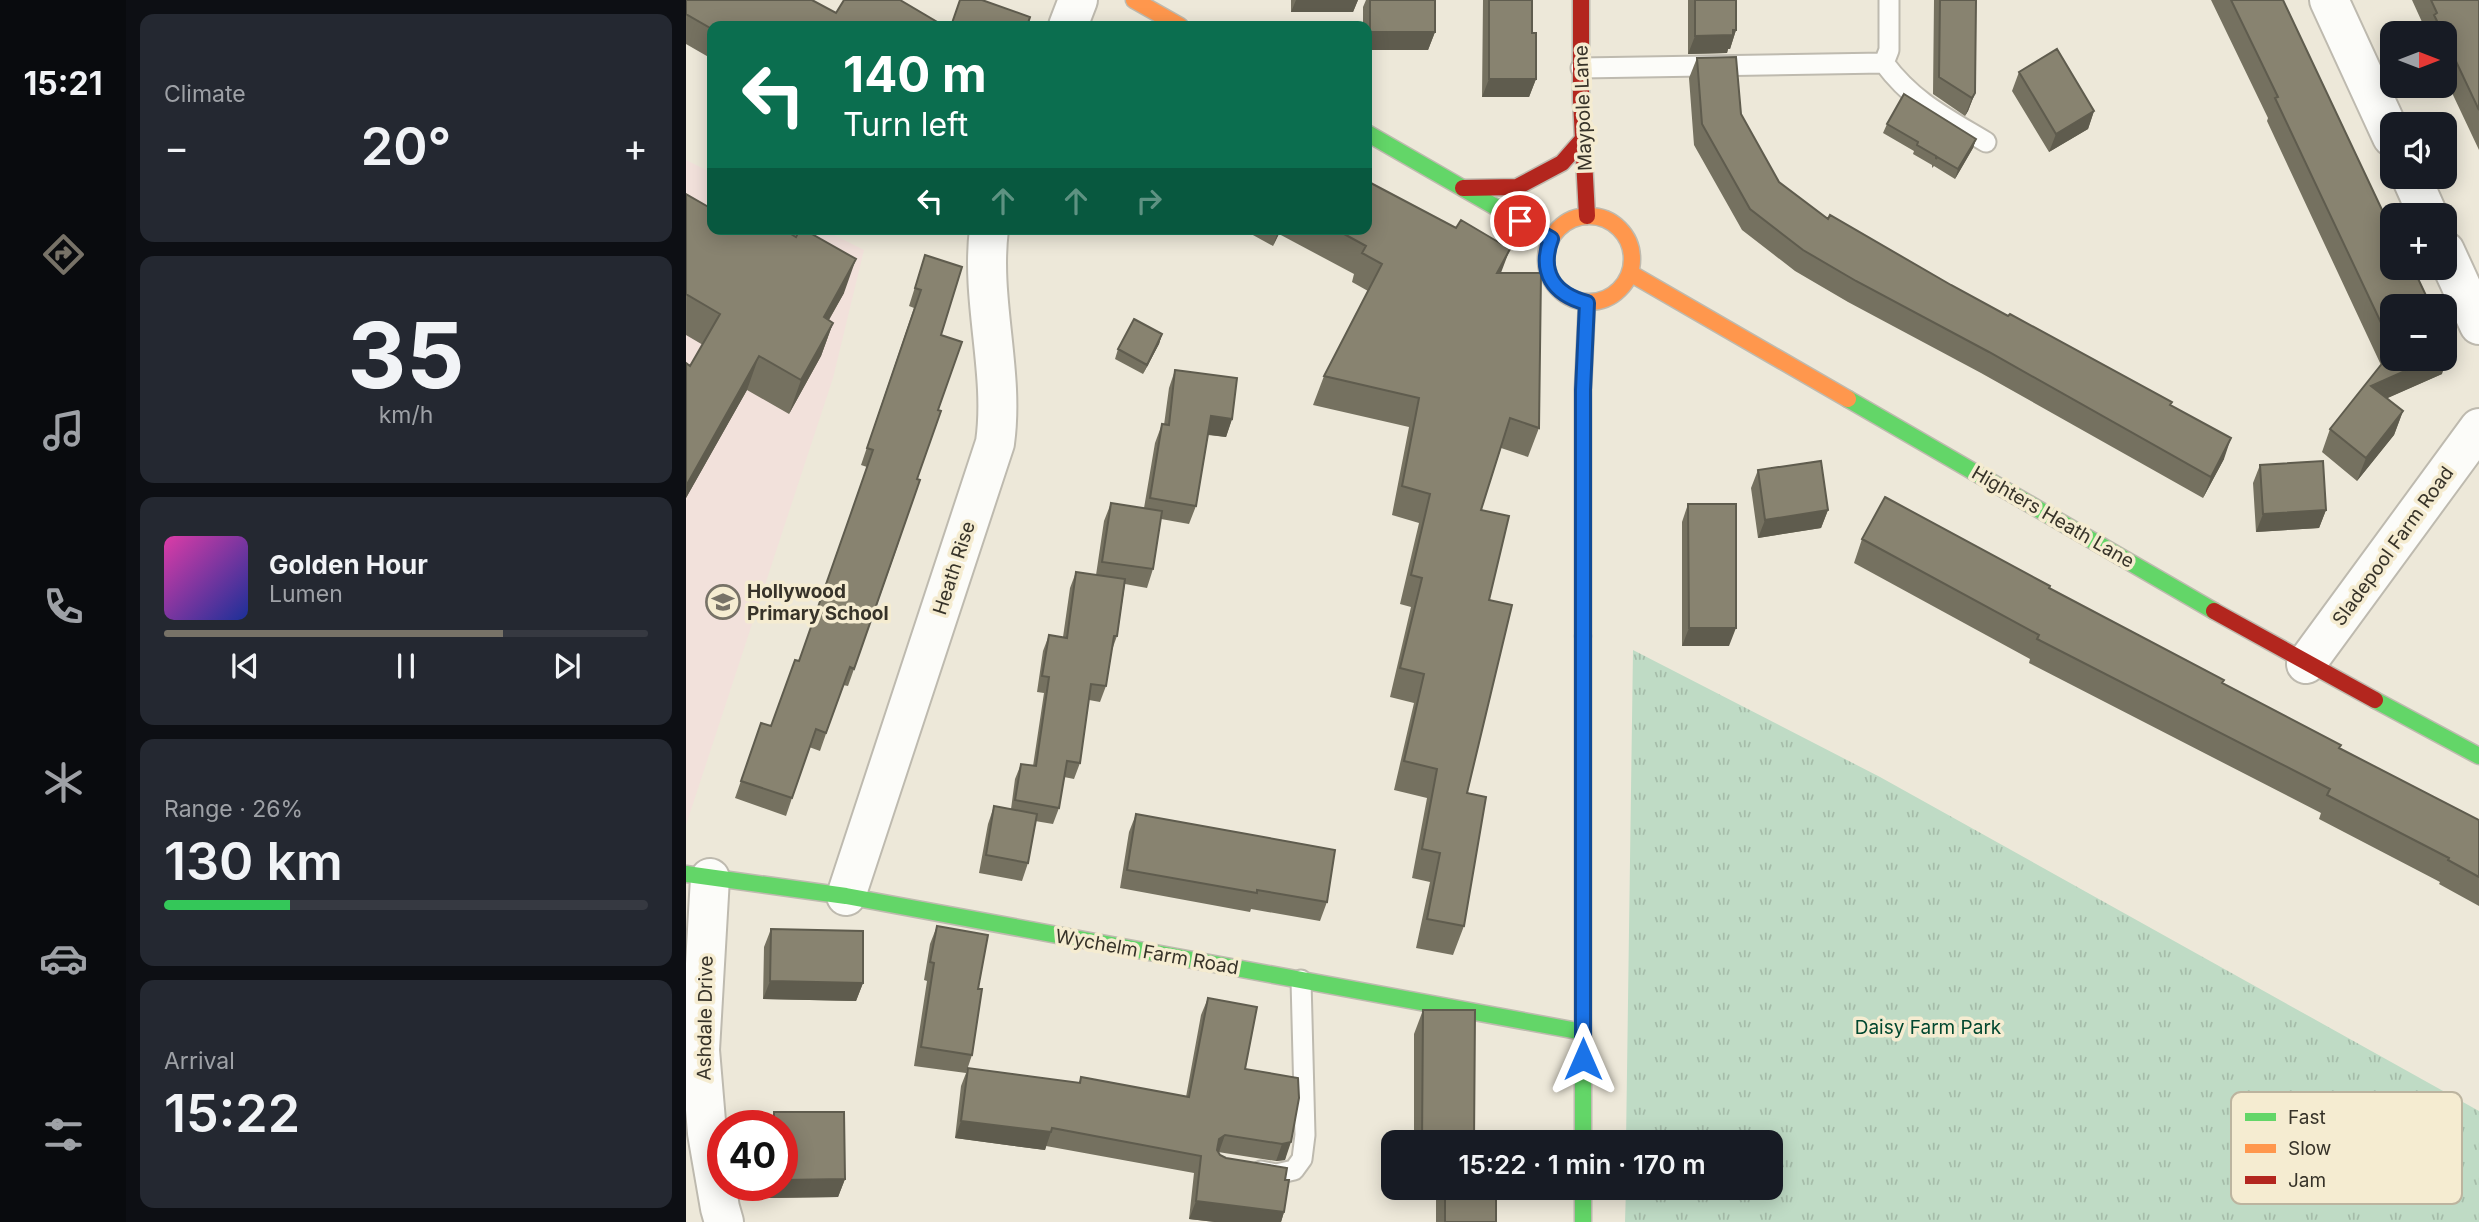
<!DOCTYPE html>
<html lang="en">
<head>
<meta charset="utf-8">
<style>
	:root { --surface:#171b24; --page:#242831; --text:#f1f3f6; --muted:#9ea1a6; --line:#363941; --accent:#777267 }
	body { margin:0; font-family:Inter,sans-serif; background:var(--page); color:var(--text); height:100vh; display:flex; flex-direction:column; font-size:26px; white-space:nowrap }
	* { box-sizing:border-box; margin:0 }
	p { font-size:23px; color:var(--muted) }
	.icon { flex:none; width:38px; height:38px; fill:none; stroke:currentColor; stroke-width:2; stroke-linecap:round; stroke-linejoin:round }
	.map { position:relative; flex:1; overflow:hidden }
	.details { display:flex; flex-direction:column; gap:14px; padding:14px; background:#0d0f14; width:560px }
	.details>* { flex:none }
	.guide { position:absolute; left:21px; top:21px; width:665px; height:214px; border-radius:14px; box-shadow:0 4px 18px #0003; background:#0b6e4f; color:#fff; overflow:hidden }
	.needle { width:46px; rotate:90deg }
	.buttons { position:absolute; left:1694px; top:21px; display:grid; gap:14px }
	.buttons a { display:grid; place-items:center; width:77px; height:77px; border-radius:14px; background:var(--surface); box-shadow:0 4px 18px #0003; font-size:35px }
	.speed { position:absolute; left:21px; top:1110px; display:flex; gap:14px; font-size:35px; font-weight:700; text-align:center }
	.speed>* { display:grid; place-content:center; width:91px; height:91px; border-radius:50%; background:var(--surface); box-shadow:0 4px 18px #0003; line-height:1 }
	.speed .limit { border:10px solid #d22; background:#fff; color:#111 }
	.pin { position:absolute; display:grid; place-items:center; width:60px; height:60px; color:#fff; margin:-30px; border:4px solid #fff; border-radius:50%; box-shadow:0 2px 7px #0007 }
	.me { position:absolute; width:77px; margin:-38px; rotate:0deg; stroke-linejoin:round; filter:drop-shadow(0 0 5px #0008) }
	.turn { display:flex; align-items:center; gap:24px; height:147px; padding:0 21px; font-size:32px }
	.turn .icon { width:91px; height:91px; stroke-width:2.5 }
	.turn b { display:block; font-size:49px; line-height:60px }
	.lanes { display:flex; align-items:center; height:66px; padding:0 21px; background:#0003; justify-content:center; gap:35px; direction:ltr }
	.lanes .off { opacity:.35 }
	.big { font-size:52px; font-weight:600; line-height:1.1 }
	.details .widget { flex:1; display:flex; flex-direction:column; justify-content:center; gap:10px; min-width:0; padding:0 24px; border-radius:14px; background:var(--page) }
	.details .dial { align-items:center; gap:0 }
	.dial b { font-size:91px; line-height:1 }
	.song { display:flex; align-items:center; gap:21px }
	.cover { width:84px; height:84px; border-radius:10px; background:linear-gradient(135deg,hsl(320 70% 55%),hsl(230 70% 35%)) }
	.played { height:7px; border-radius:4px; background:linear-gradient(90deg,var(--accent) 70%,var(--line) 70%) }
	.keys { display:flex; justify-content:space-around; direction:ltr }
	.heat { display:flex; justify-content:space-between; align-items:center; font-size:38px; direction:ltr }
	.charge { height:10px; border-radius:5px; background:linear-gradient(90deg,#34c759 26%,var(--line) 0) }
	.trip { position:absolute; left:695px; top:1130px; width:402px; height:70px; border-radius:14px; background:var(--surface); box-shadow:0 4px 18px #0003; font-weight:600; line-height:70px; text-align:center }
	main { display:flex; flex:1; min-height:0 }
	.menu { display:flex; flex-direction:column; width:126px; justify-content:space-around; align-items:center; background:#090b0e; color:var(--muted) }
	.menu .icon { width:49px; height:49px }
	.menu .current { color:var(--accent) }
	.menu b { font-size:32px; color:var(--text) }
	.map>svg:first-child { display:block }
	.education { fill:#f2e1db }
	.park { fill:url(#park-tufts) }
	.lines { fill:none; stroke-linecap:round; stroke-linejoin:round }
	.lane-casing { stroke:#bebaaf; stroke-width:23 }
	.street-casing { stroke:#bebaaf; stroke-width:42 }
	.fast-casing { stroke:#bebaaf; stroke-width:19 }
	.slow-casing { stroke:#bebaaf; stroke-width:19 }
	.jam-casing { stroke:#bebaaf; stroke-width:19 }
	.lane { stroke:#fcfcf9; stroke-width:19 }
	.street { stroke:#fcfcf9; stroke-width:38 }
	.fast { stroke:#63d668; stroke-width:16 }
	.slow { stroke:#ff974d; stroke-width:16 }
	.jam { stroke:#b3261e; stroke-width:16 }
	.wall { fill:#757160 }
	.shaded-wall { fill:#5f5c4e }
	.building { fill:#888370; stroke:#5f5c4e; stroke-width:2 }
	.route-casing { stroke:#114b97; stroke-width:18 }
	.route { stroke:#1a73e8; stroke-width:12 }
	.labels { text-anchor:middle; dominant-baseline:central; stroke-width:7; stroke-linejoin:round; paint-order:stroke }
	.street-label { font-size:19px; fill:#373329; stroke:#f5ecd1 }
	.poi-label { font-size:19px; font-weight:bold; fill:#373329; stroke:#f5ecd1; text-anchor:start }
	.park-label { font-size:19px; fill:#01472f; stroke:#f5ecd1 }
	.key { fill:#f5ecd1; stroke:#bcb49f; stroke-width:2 }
	.key-label { font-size:19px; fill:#373329 }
</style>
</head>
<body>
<main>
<nav class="menu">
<b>15:21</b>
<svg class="icon current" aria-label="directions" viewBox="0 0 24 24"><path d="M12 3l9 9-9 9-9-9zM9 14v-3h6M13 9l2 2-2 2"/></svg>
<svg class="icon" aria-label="music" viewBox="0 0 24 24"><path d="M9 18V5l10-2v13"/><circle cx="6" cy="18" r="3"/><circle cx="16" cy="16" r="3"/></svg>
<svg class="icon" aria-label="phone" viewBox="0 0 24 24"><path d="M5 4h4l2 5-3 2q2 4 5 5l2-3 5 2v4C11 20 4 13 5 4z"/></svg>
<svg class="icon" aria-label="climate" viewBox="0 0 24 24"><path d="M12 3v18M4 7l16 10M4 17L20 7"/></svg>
<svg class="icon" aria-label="car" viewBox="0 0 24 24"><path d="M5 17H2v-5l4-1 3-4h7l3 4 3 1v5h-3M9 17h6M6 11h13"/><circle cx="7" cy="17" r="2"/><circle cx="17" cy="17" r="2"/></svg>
<svg class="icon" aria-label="filters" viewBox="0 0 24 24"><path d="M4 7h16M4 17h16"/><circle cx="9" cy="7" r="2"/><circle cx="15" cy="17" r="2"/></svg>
</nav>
<section class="details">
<div class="widget"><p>Climate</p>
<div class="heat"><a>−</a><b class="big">20°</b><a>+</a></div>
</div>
<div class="widget dial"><b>35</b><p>km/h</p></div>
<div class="widget">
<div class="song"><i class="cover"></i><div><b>Golden Hour</b><p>Lumen</p></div></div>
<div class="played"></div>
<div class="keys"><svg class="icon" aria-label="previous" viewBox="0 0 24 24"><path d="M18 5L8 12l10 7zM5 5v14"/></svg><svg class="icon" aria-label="pause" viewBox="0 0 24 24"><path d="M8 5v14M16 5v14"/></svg><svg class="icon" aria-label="next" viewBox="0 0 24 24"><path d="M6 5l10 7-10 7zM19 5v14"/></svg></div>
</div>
<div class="widget"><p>Range · 26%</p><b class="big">130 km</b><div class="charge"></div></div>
<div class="widget"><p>Arrival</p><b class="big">15:22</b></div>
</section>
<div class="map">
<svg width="1793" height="1222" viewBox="0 0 1793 1222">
	<defs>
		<pattern id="park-tufts" width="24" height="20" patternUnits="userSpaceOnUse" patternTransform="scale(1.75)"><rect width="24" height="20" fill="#bfdbc5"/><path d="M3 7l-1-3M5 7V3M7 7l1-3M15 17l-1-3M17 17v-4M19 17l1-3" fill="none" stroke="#a5bca9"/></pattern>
	</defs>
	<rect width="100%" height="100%" fill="#ede8d9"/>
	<!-- education -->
	<path class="education" d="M0,160L26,173V229H136L178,250L147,378L0,825Z"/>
	<!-- park -->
	<path class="park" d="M947,650L1194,777L1793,1111V1222H939L940,1188H1085V1143H940Z"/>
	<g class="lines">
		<!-- lane casing -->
		<g class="lane-casing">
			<path id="lane" d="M1203,0V50L1198,63C1227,102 1260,118 1300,142
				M895,68L1198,63
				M575,1171L590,1174L608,1170L616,1159L619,1135L615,980"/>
		</g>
		<!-- street casing -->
		<g class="street-casing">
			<path id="street" d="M1643,0L1706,137
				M382,26L392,0
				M1725,177L1742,215
				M1759,251L1793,325
				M1620,664L1793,428
				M24,878L14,1050L21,1133L34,1208L38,1222
				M160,896L309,443C319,372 294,301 303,229"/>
		</g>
		<!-- fast casing -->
		<g class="fast-casing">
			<path id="fast" d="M681,133L865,239
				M1162,399L1528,611
				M897,636V1143
				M1689,700L1793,756
				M0,874L160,896L897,1032
				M897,1188V1222"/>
		</g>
		<!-- slow casing -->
		<g class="slow-casing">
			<path id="slow" d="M448,0L494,26
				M860 259a43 43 0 1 1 86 0a43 43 0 1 1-86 0Z
				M944,273L1162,399
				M897,636V389L901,302"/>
		</g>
		<!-- jam casing -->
		<g class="jam-casing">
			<path id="jam" d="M895,0V100L901,216
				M777,188L831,187L876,163L897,139
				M1528,611L1689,700"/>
		</g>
		<!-- lane -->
		<use href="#lane" class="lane"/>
		<!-- street -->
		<use href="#street" class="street"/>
		<!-- fast -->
		<use href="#fast" class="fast"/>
		<!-- slow -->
		<use href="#slow" class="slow"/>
		<!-- jam -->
		<use href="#jam" class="jam"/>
	</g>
	<!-- wall -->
	<path class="wall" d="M0,0L150,13L258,26H26V59L0,44Z
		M605,0H672L667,12H605Z
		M680,0H749V32L742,50H681V26H677V7Z
		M797,0H846V33L850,79L843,97H796Z
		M1002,0H1050V30L1044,49H1042L1041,53L1002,54Z
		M1248,0H1290L1289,93L1282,111L1279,116L1247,94Z
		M1525,0H1597L1706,306V359L1756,374L1701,398L1717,411L1708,435L1671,481L1636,452L1644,429L1695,365L1581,121L1582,118Z
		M1726,0H1793V150L1759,78V33H1741Z
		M1011,58L1055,114L1093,182L1142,219L1485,406L1538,459L1517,498L1295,373L1162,302L1109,271L1056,230L1008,145L1003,78Z
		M1333,72L1408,111L1402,129L1363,152L1326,91Z
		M1201,124L1290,139L1287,148L1269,179L1248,166L1246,168V165L1227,154L1228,151L1197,133Z
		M0,194L158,293L143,320L147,323L135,356L103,414L61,390L0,498V363L4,366L17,345L0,335Z
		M556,229H681L815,273L853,428L842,457L815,448L795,510L803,600L781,793L778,926L767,955L730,948L744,882L726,878L741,798L708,790L728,703L704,697L725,607L714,604L733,523L706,515L723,427L627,405L638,376L682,291L666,282L668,274L593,234L587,246Z
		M239,255L255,335L252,410L212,545L162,686L157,685L134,751L123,747L100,816L49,798L75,723L85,726L113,661L158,533L181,467L175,465L228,308L223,306Z
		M476,334L473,344L457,374L429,359L432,349Z
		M489,370L546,419L540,437L522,435L510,506L503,524L475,519L467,569L461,588L439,584L431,636L426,650L420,686L414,702L403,700L394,763L388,779L378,777L373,808L367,824L349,821L342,863L336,881L293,873L302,824L308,806L325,809L329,779L335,764L347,766L358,693L351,692L357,651L363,635L377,637L384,588L390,572L410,575L418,521L425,503L458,508L469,443L476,424L478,425L483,388Z
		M1574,465L1640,510L1633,528L1570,532L1567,483Z
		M1072,470L1142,510L1135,528L1072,538L1065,488Z
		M1002,504L1043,646H996V522Z
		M1176,539L1363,588L1653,748L1793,820V906L1753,884L1754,882L1633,819L1635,813L1343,663L1344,659L1168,563Z
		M450,814L641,902L634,921L565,909L564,912L434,888L443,832Z
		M251,926L292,989L286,1055L280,1073L228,1066L241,981L238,980L244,944Z
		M85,929L177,983L170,1001L77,999L78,947Z
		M522,998L559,1069L612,1078L599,1160L590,1161L532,1152L534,1155L540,1158L599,1180L598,1212L595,1222H529L503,1219L508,1173L360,1146L359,1150L269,1138L275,1086L282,1068L393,1083L395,1077L500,1097L515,1015Z
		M737,1010L788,1143H728V1034Z
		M88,1112L159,1179L152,1197L82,1198V1185H96V1125H83Z
		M728,1188H810V1222H750V1192H728Z"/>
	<!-- shaded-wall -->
	<path class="shaded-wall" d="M610,0H672L667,12H605Z
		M1050,30L1044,49H1042L1041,53L1002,54L1009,36Z
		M684,32H749L742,50H681V41Z
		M803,79H850L843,97H796Z
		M1289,93L1282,111L1279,116L1286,98Z
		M1408,111L1402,129L1363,152L1370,134Z
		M1290,139L1287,148L1269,179L1272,169Z
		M593,229H595L587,246Z
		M824,249L813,278L811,273Z
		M170,259L158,293L125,351L138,317Z
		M147,323L135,356L103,414L115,380Z
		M476,334L473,344L457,374L461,365Z
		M1764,350L1756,374L1677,409L1685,386L1746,359H1759V353Z
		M73,356L61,390L0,498V486Z
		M1717,411L1708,435L1671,481L1680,458Z
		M525,416L546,419L540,437L518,434Z
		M1545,438L1538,459L1517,498L1525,477Z
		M1142,510L1135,528L1072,538L1079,520Z
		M1640,510L1633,528L1570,532L1577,514Z
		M1003,628H1050L1043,646H996Z
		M84,981L177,983L170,1001L77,999Z
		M275,1121L365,1132L359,1150L269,1138Z
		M539,1135L533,1152L526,1157L533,1139Z
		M605,1142L599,1160L590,1161L596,1144Z
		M159,1179L152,1197L82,1198L87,1185H96V1180Z
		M729,1188H751L750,1192H728Z
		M510,1201L598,1212L595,1222H529L503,1219Z"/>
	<!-- building -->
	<path class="building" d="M0,0H126L150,13L158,0H214L258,26H26V29L0,14Z
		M274,0H296L344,17L341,26H265Z
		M684,0H749V32H684Z
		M803,0H846V33H850V79H803Z
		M1009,0H1050V30H1047V35L1009,36Z
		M1254,0H1290L1289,93L1286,98L1253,77Z
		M1545,0H1597L1706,231V268H1727L1745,306H1706V346L1589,98L1592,97Z
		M1745,0H1793V110L1759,38V33H1757L1748,15L1751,13Z
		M1371,49L1408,111L1370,134L1333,72Z
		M1050,57L1055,114L1093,182L1142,219L1144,215L1265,285L1322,316L1324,314L1486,402L1484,405L1545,438L1525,477L1303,352L1170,281L1117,250L1064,209L1016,124L1011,58Z
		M1218,94L1290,139L1272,169L1251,157L1250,159V156L1231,145L1232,142L1201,124Z
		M681,181L770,228L775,220L824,249L811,273H855L853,428L824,418L795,510L823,516L803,600L826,605L781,793L800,797L778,926L741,919L754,853L736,849L751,769L718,761L738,674L714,668L736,578L725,575L744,494L716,486L733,398L638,376L696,264L676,253L680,246L649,229H681Z
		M0,194L26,209V229H97L110,237L114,229H117L170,259L138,317L147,323L115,380L73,356L0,486V363L4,366L34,314L0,294Z
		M239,255L276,267L255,335L276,342L252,410L255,411L231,479L234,480L168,669L164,667L140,733L130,729L106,798L55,781L75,723L85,726L109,660L113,661L164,516L187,450L181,448L235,290L229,288Z
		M448,319L476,334L461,365L432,349Z
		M1759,338L1764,350L1759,353Z
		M1706,351V359H1746L1685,386L1717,411L1680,458L1644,429Z
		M489,370L551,378L546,419L525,416L510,506L464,498L476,424L483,425Z
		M1135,461L1142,510L1079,520L1072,470Z
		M1637,461L1640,510L1577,514L1574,465Z
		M1199,497L1364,586L1363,588L1538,680L1536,683L1655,745L1653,748L1793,820V877L1762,860L1763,858L1641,795L1644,789L1351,639L1353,635L1176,539Z
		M425,503L476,511L467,569L416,562Z
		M1002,504H1050V628H1003Z
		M390,572L439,579L431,636H428L420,686L405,684L394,763L381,761L373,808L329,800L335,764L350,766L363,677L356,676L363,635L381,638Z
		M308,806L351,814L342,863L300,855Z
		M450,814L649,850L641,902L571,890V893L441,870Z
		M251,926L302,935L292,989H296L286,1055L235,1047L248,963L244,962Z
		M85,929L177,931V983L84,981Z
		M522,998L571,1007L559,1069L612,1078L613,1098L605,1142L596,1144L539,1135L533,1139L531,1150L534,1155L540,1158L601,1168L599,1180H603L598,1212L510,1201L515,1156L366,1128L365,1132L275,1121L282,1068L394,1083L395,1077L503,1097Z
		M737,1010H789L788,1143H736Z
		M88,1112H158L159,1179L96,1180V1125H88Z
		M759,1188H810V1222H759Z"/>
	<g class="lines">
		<!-- route casing -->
		<g class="route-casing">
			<path id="route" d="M834,221L865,239C853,272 867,294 901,303L897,390V1059"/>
		</g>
		<!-- route -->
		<use href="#route" class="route"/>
	</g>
	<!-- icons -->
	<defs>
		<g id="school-ring" transform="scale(1.75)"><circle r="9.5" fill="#f5ecd1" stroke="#777267" stroke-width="1.5"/><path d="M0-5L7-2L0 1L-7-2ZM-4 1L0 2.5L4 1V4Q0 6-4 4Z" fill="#777267"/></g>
	</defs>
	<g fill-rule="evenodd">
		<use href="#school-ring" x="37" y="602"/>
	</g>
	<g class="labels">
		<!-- street labels -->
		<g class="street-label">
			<text transform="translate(897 108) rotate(-92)">Maypole Lane</text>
			<text transform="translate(1367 517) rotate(30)">Highters Heath Lane</text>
			<text transform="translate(1707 546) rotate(-54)">Sladepool Farm Road</text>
			<text transform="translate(268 568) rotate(-72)">Heath Rise</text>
			<text transform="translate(461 952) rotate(10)">Wychelm Farm Road</text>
			<text transform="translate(19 1018) rotate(-89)">Ashdale Drive</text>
		</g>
		<!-- poi labels -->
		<g class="poi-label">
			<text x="61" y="591">Hollywood<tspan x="61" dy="22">Primary School</tspan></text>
		</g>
		<!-- park labels -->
		<g class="park-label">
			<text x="1242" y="1027">Daisy Farm Park</text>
		</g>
	</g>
	<!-- legend -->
	<rect x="1545" y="1092" width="231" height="112" rx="10" class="key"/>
	<rect x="1559" y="1113" width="31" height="8" fill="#63d668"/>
	<rect x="1559" y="1144" width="31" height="9" fill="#ff974d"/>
	<rect x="1559" y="1176" width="31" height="8" fill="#b3261e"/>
	<g class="key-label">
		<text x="1602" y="1124">Fast</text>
		<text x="1602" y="1155">Slow</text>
		<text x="1602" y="1187">Jam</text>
	</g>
</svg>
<div class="buttons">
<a><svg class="needle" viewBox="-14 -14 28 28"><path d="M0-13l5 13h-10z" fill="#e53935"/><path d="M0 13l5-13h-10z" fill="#9ea1a6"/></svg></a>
<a><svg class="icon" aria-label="sound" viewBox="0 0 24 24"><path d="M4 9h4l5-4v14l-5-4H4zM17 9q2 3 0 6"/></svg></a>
<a>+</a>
<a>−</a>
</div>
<div class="speed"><div class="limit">40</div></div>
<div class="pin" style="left:834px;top:221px;background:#d93025"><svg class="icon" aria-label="arrive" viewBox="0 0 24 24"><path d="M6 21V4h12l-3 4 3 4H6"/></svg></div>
<svg class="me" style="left:897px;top:1059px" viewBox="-20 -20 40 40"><path d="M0-17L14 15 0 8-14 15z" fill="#1a73e8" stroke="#fff" stroke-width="4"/></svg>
<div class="trip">15:22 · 1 min · 170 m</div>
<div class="guide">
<div class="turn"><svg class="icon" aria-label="left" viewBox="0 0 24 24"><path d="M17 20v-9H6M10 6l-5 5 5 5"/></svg><div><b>140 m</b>Turn left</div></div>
<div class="lanes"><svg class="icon" aria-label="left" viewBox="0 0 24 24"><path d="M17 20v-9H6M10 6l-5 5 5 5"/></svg><svg class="icon off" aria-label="ahead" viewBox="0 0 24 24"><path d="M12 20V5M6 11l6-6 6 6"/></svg><svg class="icon off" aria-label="ahead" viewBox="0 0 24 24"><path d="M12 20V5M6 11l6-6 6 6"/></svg><svg class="icon off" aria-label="right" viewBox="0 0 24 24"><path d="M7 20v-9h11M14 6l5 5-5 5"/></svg></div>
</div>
</div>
</main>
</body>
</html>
